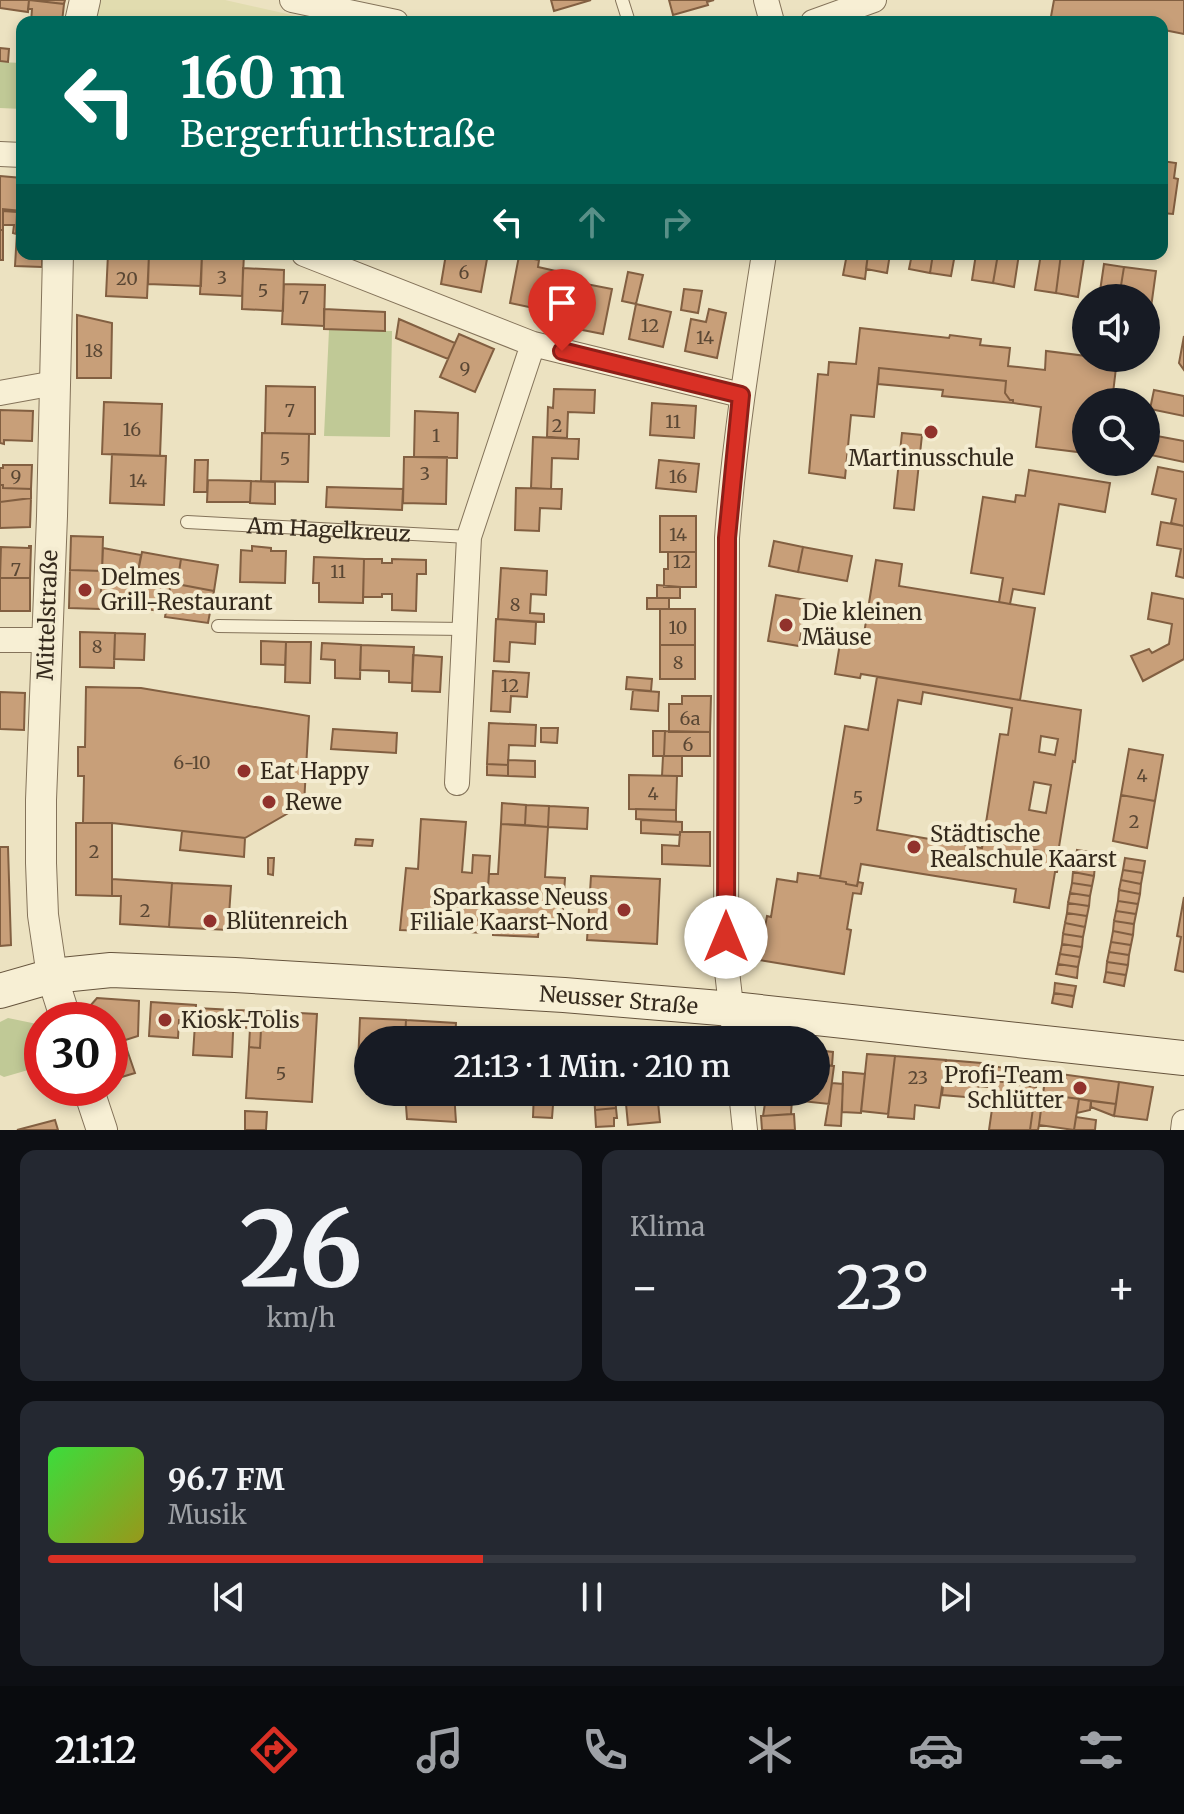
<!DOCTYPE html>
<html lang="de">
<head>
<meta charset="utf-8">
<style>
	:root { --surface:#171b24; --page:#242831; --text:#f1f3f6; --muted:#9ea1a6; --line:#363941; --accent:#d93025 }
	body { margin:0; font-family:Merriweather,serif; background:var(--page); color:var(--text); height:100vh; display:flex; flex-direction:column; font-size:30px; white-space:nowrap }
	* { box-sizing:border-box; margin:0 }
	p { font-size:26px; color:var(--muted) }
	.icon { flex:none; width:44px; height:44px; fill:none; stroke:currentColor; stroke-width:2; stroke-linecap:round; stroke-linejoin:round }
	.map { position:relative; height:1130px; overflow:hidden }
	.panel { display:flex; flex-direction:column; gap:20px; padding:20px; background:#0d0f14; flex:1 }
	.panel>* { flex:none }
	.guide { position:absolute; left:16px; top:16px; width:1152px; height:244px; border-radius:16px; box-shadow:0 4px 12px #0003; background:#00695c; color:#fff; overflow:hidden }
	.tools { position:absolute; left:1072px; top:284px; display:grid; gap:16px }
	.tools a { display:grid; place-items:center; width:88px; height:88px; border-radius:50%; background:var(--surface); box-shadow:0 4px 12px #0003; font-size:40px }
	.speed { position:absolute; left:24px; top:1002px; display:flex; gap:16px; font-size:40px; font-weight:700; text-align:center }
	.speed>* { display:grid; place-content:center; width:104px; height:104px; border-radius:50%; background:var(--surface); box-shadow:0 4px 12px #0003; line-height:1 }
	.speed .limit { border:12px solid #d22; background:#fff; color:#111 }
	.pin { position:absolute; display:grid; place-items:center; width:68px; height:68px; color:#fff; margin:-82px -34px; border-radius:50% 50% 50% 0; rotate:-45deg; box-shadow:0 0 8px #0007 }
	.pin .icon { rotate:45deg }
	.me { position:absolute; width:88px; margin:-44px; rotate:0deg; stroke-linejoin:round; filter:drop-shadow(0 0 6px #0008) }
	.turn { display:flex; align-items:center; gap:28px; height:168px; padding:0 32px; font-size:36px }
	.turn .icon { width:104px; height:104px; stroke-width:2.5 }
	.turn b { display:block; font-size:56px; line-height:68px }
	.lanes { display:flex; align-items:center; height:76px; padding:0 32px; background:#0003; justify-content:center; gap:40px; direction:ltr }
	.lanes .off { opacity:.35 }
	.big { font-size:60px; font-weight:600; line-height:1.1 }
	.panel .widget { flex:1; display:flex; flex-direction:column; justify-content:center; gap:12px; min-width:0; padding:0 28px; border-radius:16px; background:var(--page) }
	.panel .dial { align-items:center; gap:0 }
	.dial b { font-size:104px; line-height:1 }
	.song { display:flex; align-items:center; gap:24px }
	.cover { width:96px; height:96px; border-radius:12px; background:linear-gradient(135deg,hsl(120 70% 55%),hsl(60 70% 35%)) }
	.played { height:8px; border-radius:4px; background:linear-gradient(90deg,var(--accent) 40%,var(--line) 40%) }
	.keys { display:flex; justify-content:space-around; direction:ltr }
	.heat { display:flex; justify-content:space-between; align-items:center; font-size:44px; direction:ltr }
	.panel .tiles { flex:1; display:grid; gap:20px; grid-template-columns:1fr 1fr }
	.widget:last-child { grid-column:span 2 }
	.trip { position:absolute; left:354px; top:1026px; width:476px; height:80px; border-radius:40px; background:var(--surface); box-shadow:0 4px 12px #0003; font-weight:600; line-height:80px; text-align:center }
	.dock { display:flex; height:128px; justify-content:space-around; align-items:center; background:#090b0e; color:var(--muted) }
	.dock .icon { width:56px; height:56px }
	.dock .current { color:var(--accent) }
	.dock b { font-size:36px; color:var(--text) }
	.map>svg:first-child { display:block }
	.farmland { fill:#e1dcaf }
	.green { fill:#c0c996 }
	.building { fill:#c89f79; stroke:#825f41; stroke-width:2; fill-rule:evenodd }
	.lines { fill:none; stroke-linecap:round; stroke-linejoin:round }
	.service-casing { stroke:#84735a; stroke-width:14 }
	.minor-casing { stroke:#84735a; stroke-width:26 }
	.tertiary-casing { stroke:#84735a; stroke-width:32 }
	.secondary-casing { stroke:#66543d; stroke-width:36 }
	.service { stroke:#f7efd4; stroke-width:12 }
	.minor { stroke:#f7efd4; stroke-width:24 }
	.tertiary { stroke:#f7efd4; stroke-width:30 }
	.secondary { stroke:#f7efd4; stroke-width:34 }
	.route-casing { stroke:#8d1f18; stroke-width:20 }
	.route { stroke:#d93025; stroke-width:14 }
	.poi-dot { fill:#91322c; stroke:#f4ecd1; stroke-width:3 }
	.labels { text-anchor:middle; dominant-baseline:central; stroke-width:8; stroke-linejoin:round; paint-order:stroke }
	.number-label { font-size:18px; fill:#5a4734 }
	.poi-label { font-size:22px; fill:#352a1d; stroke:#f4ecd1; text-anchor:start }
	.street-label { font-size:22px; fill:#352a1d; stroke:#f4ecd1 }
</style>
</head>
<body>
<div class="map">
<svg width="1184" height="1130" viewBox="0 0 1184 1130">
	<rect width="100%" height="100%" fill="#ece2c1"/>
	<!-- farmland -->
	<path class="farmland" d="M98,0H225L323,22H95Z"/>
	<!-- green -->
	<path class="green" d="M0,62L22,63V109L0,108Z
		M329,330L392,331L390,437L324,436Z
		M8,1018L37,1024L42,1038V1066L4,1077L0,1075V1022Z"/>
	<!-- building -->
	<path class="building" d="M0,0H29L28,12L0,8Z
		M29,0L64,4L62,22H31L32,9H28Z
		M31,0H65L64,4Z
		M551,0H591L554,11Z
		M669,0H714L707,2L708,5L673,15Z
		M1054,0H1184V34L1164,30L1162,37V22H1050Z
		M0,48L9,49L8,62L0,61Z
		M1162,161L1176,163L1174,178L1178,179L1173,214L1162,213Z
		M0,176L22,178V211L3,209V230H0Z
		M3,211L17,212L16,234L13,233L14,225H3Z
		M17,212H22V232H17Z
		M0,230H3V260H0Z
		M17,232H22V254H42V267L15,266Z
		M108,254H149L147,298L106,296Z
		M149,254H202L201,286L148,284Z
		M202,254H244L242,296L200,294Z
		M446,254H463L487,259L481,292L441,284Z
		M847,254H868L865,279L843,275Z
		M868,254H890L887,273L866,269Z
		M912,254H933L930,273L909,269Z
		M933,254H955L951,276L930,273Z
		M976,254H998L993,283L972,280Z
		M998,254H1019L1014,287L993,283Z
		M1041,254H1061L1056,293L1035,290Z
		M1061,254L1084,258L1078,297L1056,293Z
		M519,256L539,260L538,267L556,271L554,279L569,282L562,314L510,303Z
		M1104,264L1124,267L1119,298H1099Z
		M1124,267L1156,271L1150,315H1146V298H1119Z
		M243,268L284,270L283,311L242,309Z
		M628,272L643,275L636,304L622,301Z
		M581,283L612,289L603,334L572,328Z
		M284,284L325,285L324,326L282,324Z
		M684,289L702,291L698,313L681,310Z
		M636,304L671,312L663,347L629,339Z
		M324,309L385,312V331L324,329Z
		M709,309L726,313L717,358L685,351L691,319L706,322Z
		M77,315L112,323L111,378H77Z
		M399,319L455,343L448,359L396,338Z
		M860,328L949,338L950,335L981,339L980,345L1010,348L1008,366L1045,370L1046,351L1086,356V358L1117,359L1112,402H1086V453L1036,447L1041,407L1013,403V400H1010L1005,393L1006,381L879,368L874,417L851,415L845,478L809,473L818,374L828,375L829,362L856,364Z
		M459,334L494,349L475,392L440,377Z
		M1184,336V370L1179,363Z
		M879,368L1006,381L1005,393L1010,400H1013V403L942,396L943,390L878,384Z
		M266,386L315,387V434L265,433Z
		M554,389L595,390L594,413L568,412L567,438L547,437L548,407L553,408Z
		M1154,390L1184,396V416L1150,409Z
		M104,402L162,404L160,456L102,454Z
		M652,403L696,406L694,438L650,435Z
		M0,410L33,411L32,441L4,440V444L0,443Z
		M415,411L458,413L457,458L414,457Z
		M262,433L309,434L308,482L261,481Z
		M902,433L922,435L914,510L894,508Z
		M1146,434L1184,441V462L1146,454Z
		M533,437L579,439L578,459L552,458L551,489L531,488Z
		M112,454L166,456L164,505L110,503Z
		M404,457H447L446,504L403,503Z
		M195,460H208L207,492H194Z
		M659,460L699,464L696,492L656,488Z
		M3,465H32L31,489L3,488V485H0V468H3Z
		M1158,467L1184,472V526L1171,523L1176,499L1152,494Z
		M1029,470L1110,483L1105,512L1059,504L1044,594L1013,589L1010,604L999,602L1003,578L971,573L983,497L1015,502L1016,495L1025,496Z
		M208,480L251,481L250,502H207Z
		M251,481L275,482V504L250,503Z
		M0,485H3V488L31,489V498L0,502Z
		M327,487L403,489L402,510L326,507Z
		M516,488L562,489L561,509L540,508L539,531L515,530Z
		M31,498L30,527L0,528V502Z
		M660,516H696V552H660Z
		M1161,522L1184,526V578L1176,576L1181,549L1157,545Z
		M71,536L103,537L102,571L70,570Z
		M774,541L803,547L798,572L769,566Z
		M29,546H31L30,578H0L1,547L29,548Z
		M252,546L271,548V551H286L285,583L240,582L241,550L252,551Z
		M803,547L852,556L847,581L798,572Z
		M103,548L141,555L137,577L102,571Z
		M142,552L181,559L177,584L137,577Z
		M668,552H696V587H664V569H668Z
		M314,557L364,559L363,603L319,602V583H313Z
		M181,559L218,565L214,591L177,584Z
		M364,559H382V563H392V559L426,560V574H417L416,611L392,610V594H382V597H363Z
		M876,560L902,564L899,586L1035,608L1020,700L861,674L860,678L835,674L840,643L862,646Z
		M501,568L547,571L546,595L531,594L530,613L544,614V622L498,619Z
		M70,570L102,571L100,609L69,608Z
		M102,571L137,577L134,607L100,609Z
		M137,577L171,583L166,612L134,607Z
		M0,578H30V611H0Z
		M171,583L214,591L208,623L165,617Z
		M657,585L680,587V598H657Z
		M1152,593L1184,599V659L1143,681L1131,656L1149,649L1152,653L1169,644L1172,624L1148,619Z
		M776,595L807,600L799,646L768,641Z
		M647,598H669V609H647Z
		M660,609H695V645H660Z
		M496,619L536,622L535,644L510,642L509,662L494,661Z
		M80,632L115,633L114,668L80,667Z
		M115,633L145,634L144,660L114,659Z
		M261,641L286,642L285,665L261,664Z
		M286,642H311L310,683L285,682Z
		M322,643L361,645L360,679L335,678V660L321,659Z
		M361,645L414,647L412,683L389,682V671L360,670Z
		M660,645H695V679H660Z
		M413,655L442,657L440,692L412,691Z
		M493,671L529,673L527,697L511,696L510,712L491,711Z
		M627,677L652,679L651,691L626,689Z
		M877,677L1081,710L1075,762L1073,761L1058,853H1060L1057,872H1055L1049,908L1014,902L1016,889L861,864L857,886L846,884V882L820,878L845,726L868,730ZM923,692L1012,708L1008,735L1000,734L982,848L877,830L898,700L921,704ZM1041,736L1058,739L1055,755L1039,752ZM1034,782L1051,785L1046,813L1029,810ZM1024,848L1040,851L1038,867L1021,864Z
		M86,687L141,688L309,716L304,804L245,838L112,823H83L84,776H78V747H85Z
		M633,690L659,692L658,711L631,709Z
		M0,692L25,693L24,730L0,729Z
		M682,696H711L710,732H669V704H682Z
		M489,723L536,725L535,746L509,745L508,765L487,764Z
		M541,728H558L557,743L541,742Z
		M333,729L397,733L396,753L331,749Z
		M653,731H665L664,756H653Z
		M665,731L710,732V756H664Z
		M1129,749L1163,755L1155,801L1121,795Z
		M663,756H682V776H662Z
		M508,760L535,761V777L508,776Z
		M487,764L508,765V776L487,775Z
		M629,775L677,776L676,810L629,809Z
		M1121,795L1155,801L1147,848L1113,841Z
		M502,803L526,805L525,825L501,824Z
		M526,805L549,806L548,827L525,825Z
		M549,806L588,808L587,829L548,827Z
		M636,809L676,810V822L636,819Z
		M421,819L466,822L462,872L472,873L473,855L490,856L488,887H484L482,921L459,919L458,932L400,930L406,868L418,869Z
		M641,820L682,822V832H680V835L641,833Z
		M76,823H112V896L76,895Z
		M501,824L548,827L545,877L565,878L562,925L539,924L538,937L493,935V921H482L484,887H488L489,874H498Z
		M182,831L245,838L244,857L180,850Z
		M680,832H710V866L662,864V845L679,846Z
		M356,839L373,840L372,846L355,845Z
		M0,847H8L11,945L0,946Z
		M1077,850L1097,853L1095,865L1075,862Z
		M268,858H274L273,875L268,874Z
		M1125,858L1145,861L1143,873L1123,870Z
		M1075,862L1095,865L1094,876L1073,872Z
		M1123,870L1143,873L1141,884L1121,880Z
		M1073,872L1094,876L1092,886L1072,883Z
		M798,873L820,876V878L846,882V884L857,886L858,882L863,883L861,894L853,893L847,929L851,930L844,974L759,960L767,916L771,917L777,879L797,882Z
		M591,876L660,879L657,944L587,940Z
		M112,879L172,883L169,927L120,924L121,896H112Z
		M1121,880L1141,884L1140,894L1119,890Z
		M172,883L231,886L228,930L169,927Z
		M1072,883L1092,886L1090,896L1070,893Z
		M1119,890L1140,894L1138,904L1118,901Z
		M1070,893L1090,896L1089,906L1068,903Z
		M1184,897V972L1175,970L1181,937L1177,936Z
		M1118,901L1138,904L1136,914L1116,911Z
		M1068,903L1089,906L1087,916L1067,913Z
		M1116,911L1136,914L1134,924L1114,921Z
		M1067,913L1087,916L1085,927L1065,923Z
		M469,920L485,921L484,933L468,932Z
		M1114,921L1134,924L1133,935L1113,931Z
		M1065,923L1085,927L1083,937L1063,934Z
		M1113,931L1133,935L1131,945L1111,942Z
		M1063,934L1083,937L1082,947L1062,944Z
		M1111,942L1131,945L1129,955L1109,952Z
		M1062,944L1082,947L1080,957L1060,954Z
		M1109,952L1129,955L1128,965L1107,962Z
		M1060,954L1080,957L1078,967L1058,964Z
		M1107,962L1128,965L1126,975L1106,972Z
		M1058,964L1078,967L1077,978L1056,974Z
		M1106,972L1126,975L1124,986L1104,982Z
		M1055,983L1076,986L1074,996L1054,993Z
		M1054,993L1074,996L1072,1007L1052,1003Z
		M97,998L139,1001L138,1036L110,1045V1020H95L90,1006Z
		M151,1002L196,1005L195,1021L179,1020L178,1038L149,1036Z
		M196,1008L234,1010L232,1057L193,1055Z
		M234,1010L262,1011L260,1048L249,1047L250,1028L234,1027Z
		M262,1011L317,1014L312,1102L246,1098L249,1047L260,1048Z
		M360,1018L406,1020L405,1040H368V1065L358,1064Z
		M406,1020L456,1023L455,1039L465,1040H405Z
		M598,1032L642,1034V1040H598Z
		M485,1036L512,1038V1040H484Z
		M124,1041L135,1073L115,1079L110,1064V1045Z
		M816,1050L833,1052L832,1066L816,1064Z
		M867,1054L895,1056L888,1114L861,1111Z
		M895,1056L946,1060L939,1108L915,1105L914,1119L888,1117Z
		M946,1060L981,1063L977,1098L942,1095Z
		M816,1064L834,1066L829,1104L755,1096V1092H816Z
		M981,1066L991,1067L988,1087L979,1086Z
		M991,1066L1013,1069L1011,1083L989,1080Z
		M843,1072L865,1074L861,1113L842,1112Z
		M1046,1072L1119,1082L1116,1104L1043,1094Z
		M996,1081L1036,1087L1030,1130H989Z
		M1119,1082L1153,1087L1147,1120L1114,1116Z
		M832,1083L843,1084L841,1126L825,1125Z
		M405,1092H454L456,1122L407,1119Z
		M534,1092H554L552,1118L533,1117Z
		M594,1092H615L616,1108L595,1110Z
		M1035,1094H1043L1039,1125L1038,1130H1030Z
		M1043,1094L1079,1099L1074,1130L1039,1125Z
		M766,1097L792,1100L791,1114L763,1116Z
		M1079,1099L1091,1101L1090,1110L1077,1113Z
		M1091,1101L1116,1104L1114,1116L1091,1107Z
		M658,1102L660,1122L628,1125L626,1104Z
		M616,1108L617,1118H614V1126L596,1127L595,1110Z
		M245,1111L267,1112L266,1130H245Z
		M794,1114L795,1130H762L761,1116Z
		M1076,1117L1096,1120L1095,1130H1074Z
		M55,1120L58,1130H17Z"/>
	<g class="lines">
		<!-- service casing -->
		<g class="service-casing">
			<g id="service">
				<path d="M622,0L629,22"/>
				<path id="s1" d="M187,522L469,537"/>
				<path d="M218,626L465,629"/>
			</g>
		</g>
		<!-- minor casing -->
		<g class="minor-casing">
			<path id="minor" d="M292,0L396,22
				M766,0L772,22
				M813,22L874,0
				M0,154L22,155
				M304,254L533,344L741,395
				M0,393L55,383
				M0,640H46
				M457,783L469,537L533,344
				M735,1040L726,963L727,538C734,443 749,349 764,254
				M741,1092L745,1130
				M1183,1130L1184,1122"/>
		</g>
		<!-- tertiary casing -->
		<g class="tertiary-casing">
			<path id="tertiary" d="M80,22L85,0
				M58,254L52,516L41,800V863L43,915L52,976L66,1020
				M88,1088L102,1130"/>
		</g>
		<!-- secondary casing -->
		<g class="secondary-casing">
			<g id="secondary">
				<path id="s2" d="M0,991L52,976L111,970L235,975L564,995L732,1009L1184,1058"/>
			</g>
		</g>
		<!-- service -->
		<use href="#service" class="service"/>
		<!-- minor -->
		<use href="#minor" class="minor"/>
		<!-- tertiary -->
		<use href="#tertiary" class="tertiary"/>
		<!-- secondary -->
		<use href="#secondary" class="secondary"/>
	</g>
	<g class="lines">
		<!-- route casing -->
		<g class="route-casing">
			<path id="route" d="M562,351L741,395L727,538L726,937"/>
		</g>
		<!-- route -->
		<use href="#route" class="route"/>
	</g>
	<!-- markers -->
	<g class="poi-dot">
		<circle cx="931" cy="432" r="8"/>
		<circle cx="85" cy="590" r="8"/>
		<circle cx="786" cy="625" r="8"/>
		<circle cx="244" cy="771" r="8"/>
		<circle cx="269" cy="802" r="8"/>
		<circle cx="914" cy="847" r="8"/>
		<circle cx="624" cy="910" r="8"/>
		<circle cx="210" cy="921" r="8"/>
		<circle cx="165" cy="1020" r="8"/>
		<circle cx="1080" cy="1088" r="8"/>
	</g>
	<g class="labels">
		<!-- number labels -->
		<g class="number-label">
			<text x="464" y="272">6</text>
			<text x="222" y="277">3</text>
			<text x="127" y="278">20</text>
			<text x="263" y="290">5</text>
			<text x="304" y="297">7</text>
			<text x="650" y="325">12</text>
			<text x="705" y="337">14</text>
			<text x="94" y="350">18</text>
			<text x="465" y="368">9</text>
			<text x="290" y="410">7</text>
			<text x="673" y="421">11</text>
			<text x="557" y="425">2</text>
			<text x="132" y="429">16</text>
			<text x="436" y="435">1</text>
			<text x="285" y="458">5</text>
			<text x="425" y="473">3</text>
			<text x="16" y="476">9</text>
			<text x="678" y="476">16</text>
			<text x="138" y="480">14</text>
			<text x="678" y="534">14</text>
			<text x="682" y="561">12</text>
			<text x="16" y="569">7</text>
			<text x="338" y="571">11</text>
			<text x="515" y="604">8</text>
			<text x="678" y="627">10</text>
			<text x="97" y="646">8</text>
			<text x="678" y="662">8</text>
			<text x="510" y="685">12</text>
			<text x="690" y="718">6a</text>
			<text x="688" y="744">6</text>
			<text x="192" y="762">6-10</text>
			<text x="1142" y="775">4</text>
			<text x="653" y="793">4</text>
			<text x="858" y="797">5</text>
			<text x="1134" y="821">2</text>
			<text x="94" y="851">2</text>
			<text x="145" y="910">2</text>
			<text x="281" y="1073">5</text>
			<text x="918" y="1077">23</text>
		</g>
		<!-- poi labels -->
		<g class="poi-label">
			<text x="931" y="458" text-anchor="middle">Martinusschule</text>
			<text x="101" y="577">Delmes<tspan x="101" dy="25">Grill-Restaurant</tspan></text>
			<text x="802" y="612">Die kleinen<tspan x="802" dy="25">Mäuse</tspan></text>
			<text x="260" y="771">Eat Happy</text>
			<text x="285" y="802">Rewe</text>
			<text x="930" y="834">Städtische<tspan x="930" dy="25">Realschule Kaarst</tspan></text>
			<text x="608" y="897" text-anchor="end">Sparkasse Neuss<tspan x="608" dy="25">Filiale Kaarst-Nord</tspan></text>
			<text x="226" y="921">Blütenreich</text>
			<text x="181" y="1020">Kiosk-Tolis</text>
			<text x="1064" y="1075" text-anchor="end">Profi-Team<tspan x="1064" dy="25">Schlütter</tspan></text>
		</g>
		<!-- street labels -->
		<g class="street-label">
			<text stroke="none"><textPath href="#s1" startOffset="142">Am Hagelkreuz</textPath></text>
			<text transform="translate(47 615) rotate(-88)">Mittelstraße</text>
			<text stroke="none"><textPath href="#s2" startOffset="622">Neusser Straße</textPath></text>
		</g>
	</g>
</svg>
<div class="tools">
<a><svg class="icon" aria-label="sound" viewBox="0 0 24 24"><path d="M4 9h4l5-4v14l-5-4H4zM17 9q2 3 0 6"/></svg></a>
<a><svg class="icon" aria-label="search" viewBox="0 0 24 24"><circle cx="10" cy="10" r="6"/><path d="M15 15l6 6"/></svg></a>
</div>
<div class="speed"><div class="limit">30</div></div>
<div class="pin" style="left:562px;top:351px;background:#d93025"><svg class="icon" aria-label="arrive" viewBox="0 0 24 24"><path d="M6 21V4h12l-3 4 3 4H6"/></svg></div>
<svg class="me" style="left:726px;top:937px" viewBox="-20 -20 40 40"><circle r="19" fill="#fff"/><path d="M0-13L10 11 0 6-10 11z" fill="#d93025"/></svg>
<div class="trip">21:13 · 1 Min. · 210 m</div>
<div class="guide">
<div class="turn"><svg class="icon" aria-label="left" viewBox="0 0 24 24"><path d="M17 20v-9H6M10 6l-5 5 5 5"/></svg><div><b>160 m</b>Bergerfurthstraße</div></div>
<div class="lanes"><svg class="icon" aria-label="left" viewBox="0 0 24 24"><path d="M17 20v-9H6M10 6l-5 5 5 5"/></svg><svg class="icon off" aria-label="ahead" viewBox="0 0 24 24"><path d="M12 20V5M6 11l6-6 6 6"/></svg><svg class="icon off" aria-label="right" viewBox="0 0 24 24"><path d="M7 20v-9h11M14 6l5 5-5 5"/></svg></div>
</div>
</div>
<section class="panel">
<div class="tiles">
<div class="widget dial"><b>26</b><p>km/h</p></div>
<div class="widget"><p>Klima</p>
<div class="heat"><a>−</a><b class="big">23°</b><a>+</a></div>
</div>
<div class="widget">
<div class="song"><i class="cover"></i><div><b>96.7 FM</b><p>Musik</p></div></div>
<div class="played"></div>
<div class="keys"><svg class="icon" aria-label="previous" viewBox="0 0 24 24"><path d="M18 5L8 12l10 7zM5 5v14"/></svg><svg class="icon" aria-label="pause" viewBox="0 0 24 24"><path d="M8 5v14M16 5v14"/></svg><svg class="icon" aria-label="next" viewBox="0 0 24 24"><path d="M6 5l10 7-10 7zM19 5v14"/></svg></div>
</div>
</div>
</section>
<nav class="dock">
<b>21:12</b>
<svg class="icon current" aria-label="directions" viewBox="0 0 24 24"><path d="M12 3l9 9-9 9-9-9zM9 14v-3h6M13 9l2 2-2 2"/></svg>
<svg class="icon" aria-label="music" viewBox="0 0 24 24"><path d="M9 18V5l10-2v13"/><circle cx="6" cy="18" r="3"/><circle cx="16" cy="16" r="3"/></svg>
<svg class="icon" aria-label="phone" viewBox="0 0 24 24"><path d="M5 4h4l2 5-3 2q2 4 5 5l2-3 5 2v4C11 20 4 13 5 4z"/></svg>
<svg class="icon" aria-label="climate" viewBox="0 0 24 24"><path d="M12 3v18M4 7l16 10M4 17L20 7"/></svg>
<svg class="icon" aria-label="car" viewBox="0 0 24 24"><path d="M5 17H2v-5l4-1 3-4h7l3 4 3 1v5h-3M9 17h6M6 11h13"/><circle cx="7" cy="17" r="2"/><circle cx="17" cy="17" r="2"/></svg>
<svg class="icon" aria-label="filters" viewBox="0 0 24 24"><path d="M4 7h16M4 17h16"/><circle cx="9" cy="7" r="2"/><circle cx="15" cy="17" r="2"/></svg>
</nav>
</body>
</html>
